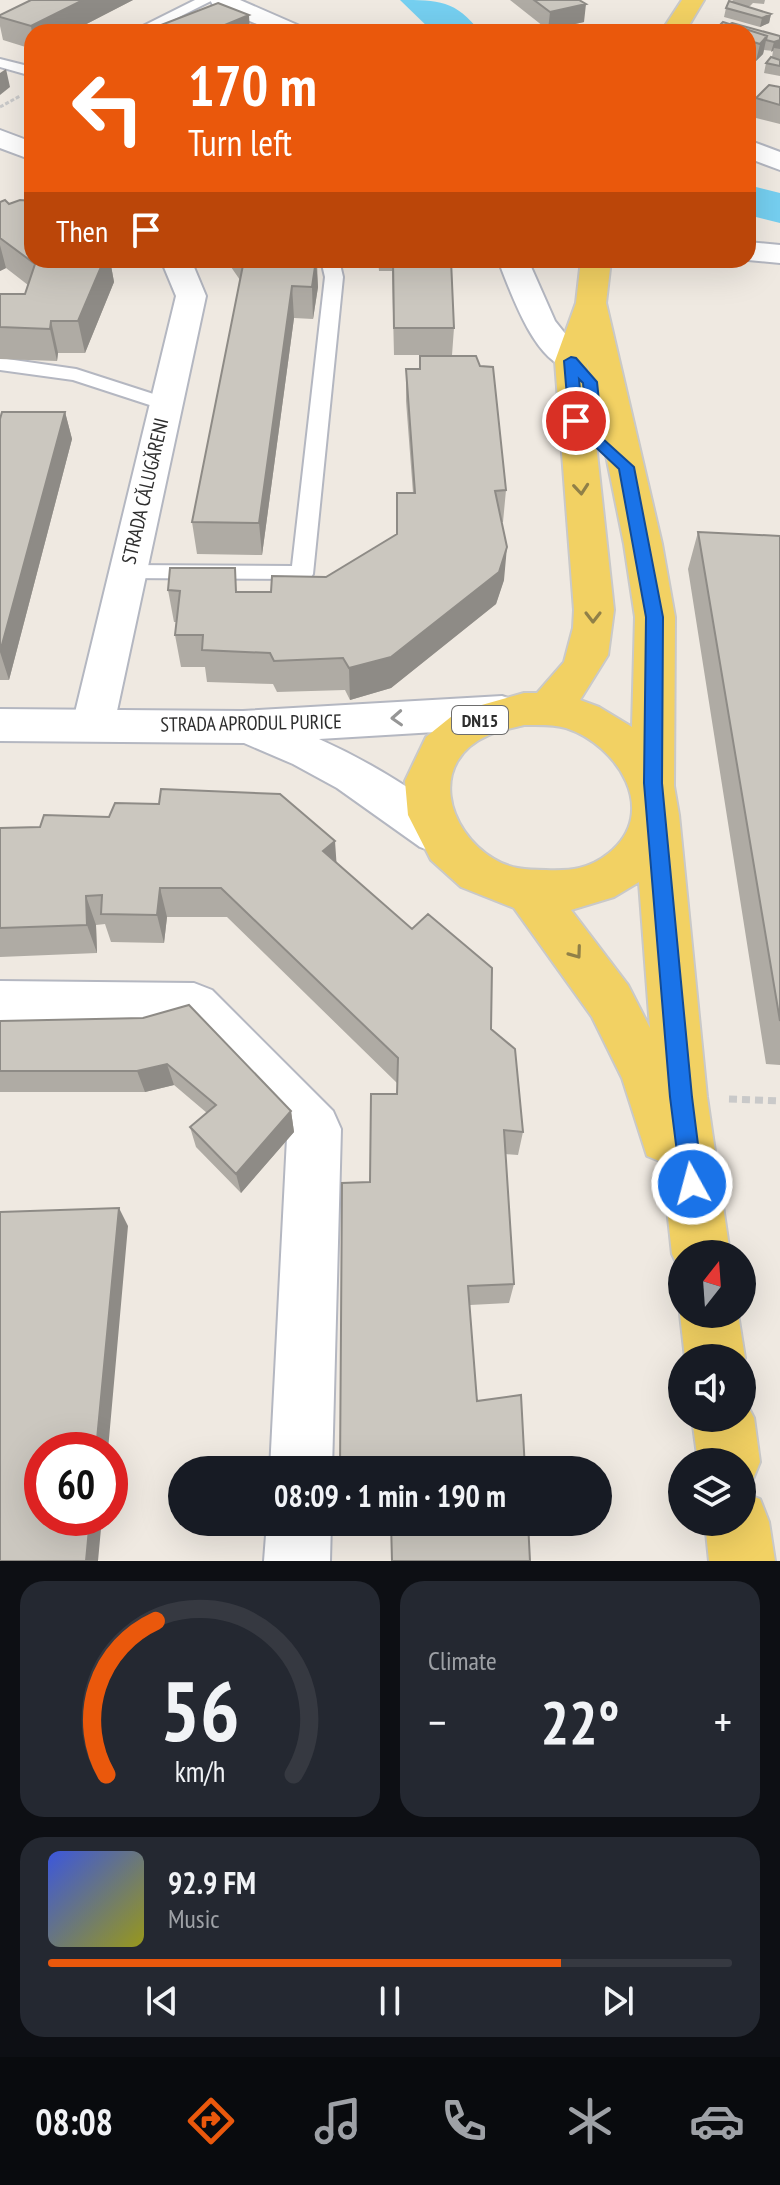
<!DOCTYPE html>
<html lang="en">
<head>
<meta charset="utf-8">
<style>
	:root { --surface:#171b24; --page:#242831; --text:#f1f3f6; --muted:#9ea1a6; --line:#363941; --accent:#ea580c }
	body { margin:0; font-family:"PT Sans Narrow",sans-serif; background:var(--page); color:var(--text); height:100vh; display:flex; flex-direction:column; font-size:30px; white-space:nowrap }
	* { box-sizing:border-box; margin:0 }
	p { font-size:26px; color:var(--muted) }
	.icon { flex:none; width:44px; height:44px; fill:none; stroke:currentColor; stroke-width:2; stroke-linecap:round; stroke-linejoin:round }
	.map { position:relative; height:1561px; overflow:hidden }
	.panel { display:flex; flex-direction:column; gap:20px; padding:20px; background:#0d0f14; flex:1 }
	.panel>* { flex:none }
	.top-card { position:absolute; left:24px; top:24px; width:732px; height:244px; border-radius:24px; box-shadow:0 8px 32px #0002; background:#ea580c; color:#fff; overflow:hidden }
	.needle { width:52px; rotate:17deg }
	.buttons { position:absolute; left:668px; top:1240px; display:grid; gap:16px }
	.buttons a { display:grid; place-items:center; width:88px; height:88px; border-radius:50%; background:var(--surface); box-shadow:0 8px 32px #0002; font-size:40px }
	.speed { position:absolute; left:24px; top:1432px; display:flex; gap:16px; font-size:40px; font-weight:700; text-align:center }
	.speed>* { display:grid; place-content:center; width:104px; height:104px; border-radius:50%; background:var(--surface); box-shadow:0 8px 32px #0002; line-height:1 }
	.speed .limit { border:12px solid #d22; background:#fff; color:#111 }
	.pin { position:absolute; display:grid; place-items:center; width:68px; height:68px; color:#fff; margin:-34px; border:4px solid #fff; border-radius:50%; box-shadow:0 2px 8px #0007 }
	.me { position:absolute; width:88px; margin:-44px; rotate:353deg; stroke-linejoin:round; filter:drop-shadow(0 0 6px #0008) }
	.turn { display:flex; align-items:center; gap:28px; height:168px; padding:0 32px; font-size:36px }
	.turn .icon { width:104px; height:104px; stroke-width:2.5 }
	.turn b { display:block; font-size:56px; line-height:68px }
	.then { display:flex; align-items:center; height:76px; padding:0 32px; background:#0003; gap:16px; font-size:30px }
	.big { font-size:60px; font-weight:600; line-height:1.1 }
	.panel .card { flex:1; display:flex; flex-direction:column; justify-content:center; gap:12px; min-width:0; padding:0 28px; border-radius:24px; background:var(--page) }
	.panel .dial { align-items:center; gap:0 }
	.dial svg { height:208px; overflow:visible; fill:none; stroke:var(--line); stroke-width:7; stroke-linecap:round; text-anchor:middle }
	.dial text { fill:var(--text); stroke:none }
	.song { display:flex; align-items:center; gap:24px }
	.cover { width:96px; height:96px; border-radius:12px; background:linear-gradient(135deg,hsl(230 70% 55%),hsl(60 70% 35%)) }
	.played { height:8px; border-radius:4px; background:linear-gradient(90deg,var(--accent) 75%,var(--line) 75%) }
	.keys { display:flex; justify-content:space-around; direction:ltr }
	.heat { display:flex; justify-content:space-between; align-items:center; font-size:44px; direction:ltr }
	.panel .tiles { flex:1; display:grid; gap:20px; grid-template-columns:1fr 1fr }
	.card:last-child { grid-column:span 2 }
	.trip { position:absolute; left:168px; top:1456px; width:444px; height:80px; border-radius:40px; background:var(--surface); box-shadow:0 8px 32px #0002; font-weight:600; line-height:80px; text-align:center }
	.dock { display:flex; height:128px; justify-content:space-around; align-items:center; background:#090b0e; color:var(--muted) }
	.dock .icon { width:56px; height:56px }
	.dock .on { color:var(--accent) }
	.dock b { font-size:36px; color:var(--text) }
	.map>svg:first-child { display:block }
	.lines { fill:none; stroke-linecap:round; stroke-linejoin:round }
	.river { fill:#75cff0; fill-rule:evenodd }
	.lane-casing { stroke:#b4b7c1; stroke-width:4 }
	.street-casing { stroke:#b4b7c1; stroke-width:4 }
	.secondary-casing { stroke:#b4b7c1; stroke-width:4 }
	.primary-casing { stroke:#c9c9c9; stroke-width:4 }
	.path-far1 { stroke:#c9c9c9; stroke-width:3; stroke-dasharray:4 2; stroke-linecap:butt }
	.path { stroke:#c9c9c9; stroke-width:7; stroke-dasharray:8 5; stroke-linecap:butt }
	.lane { fill:#fff; fill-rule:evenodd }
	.street { fill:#fff; fill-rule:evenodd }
	.secondary { fill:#fff; fill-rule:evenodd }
	.primary { fill:#f2d163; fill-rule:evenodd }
	.wall { fill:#afaba4 }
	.shaded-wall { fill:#8e8b86 }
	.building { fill:#cbc7bf; stroke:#8e8b86; stroke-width:2 }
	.oneway { stroke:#908048 }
	.oneway2 { stroke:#969696 }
	.route { fill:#1a73e8; stroke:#114b97; stroke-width:2 }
	.labels { text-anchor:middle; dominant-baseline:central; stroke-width:7; stroke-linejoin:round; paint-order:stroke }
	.shield { fill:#fff; stroke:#6d6d6d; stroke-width:2 }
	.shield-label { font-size:18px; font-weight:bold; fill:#2e2e2e }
	.street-label { font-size:20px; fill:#2e2e2e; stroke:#fff }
</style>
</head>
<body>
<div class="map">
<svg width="780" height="1561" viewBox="0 0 780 1561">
	<rect width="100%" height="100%" fill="#efe9e1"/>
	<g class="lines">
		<!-- river -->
		<path class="river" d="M400,0C438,0 456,0 480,32H433Z
			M748,185L780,193V223L748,215Z"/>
		<!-- lane casing -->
		<g class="lane-casing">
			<path id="lane" d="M195,0H213L149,32H131Z
				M0,59L32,67V76L0,67Z
				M183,260H210L185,271H173L170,267Z
				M321,260H339L343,277L313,574L310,579L118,578L115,573L118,568L126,565L292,566L325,277Z
				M0,358L76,369L172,400L175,404L165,410L73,380L0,370Z"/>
		</g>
		<!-- street casing -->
		<g class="street-casing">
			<path id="street" d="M0,130L32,142V160L0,148Z
				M748,140L780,152V170L748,158Z
				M748,242L780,245V263L748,260Z
				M161,260H191L206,296L114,725L108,736L93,741L78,736L72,725L176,296Z
				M0,981L194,983L212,990L333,1111L341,1129L332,1470H270L287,1138L182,1028L0,1027Z
				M267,1522H331L330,1561H264Z"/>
		</g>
		<!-- secondary casing -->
		<g class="secondary-casing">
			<path id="secondary" d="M210,0H240L302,27L306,32H275L213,5Z
				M498,260H528L555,321L587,361L582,368C539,379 511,292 498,260Z
				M502,696L517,701L523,712L517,723L502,728L319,739C355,755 442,801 459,834L452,847L436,853L420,847L337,788L293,764L244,743L0,741V709L243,711Z"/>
		</g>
		<!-- primary casing -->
		<g class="primary-casing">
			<path id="primary" d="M682,0H704L685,32H661Z
				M581,260H611L606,303L662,544L675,617L674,786L679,815L707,1097L730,1254H682V1275L672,1254L662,1162L647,1156L622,1078L592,1017L514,908L461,887L431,860L408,815L405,781L426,737L457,712L524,693H537L564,662L573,628L574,610L555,361L576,303ZM587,361L624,544L635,617L632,727L599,707L580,700L608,655L614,610ZM524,725C538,725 553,724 566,728C618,745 660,812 609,853C589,869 571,871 546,870C528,870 510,869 494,859C446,830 428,761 489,735C500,730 513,728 524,725ZM639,882L650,1028L628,985L571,910L614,897Z
				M682,1308V1314H738L745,1358L742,1365V1358H685L680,1314Z
				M742,1395L754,1418L760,1462L751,1484L742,1488V1462H698L692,1418H742Z
				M742,1492L760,1499L769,1522L775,1561H709L705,1522H742Z"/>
		</g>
		<!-- path-far1 -->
		<path class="path-far1" d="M0,107L20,96"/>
		<!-- path -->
		<path class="path" d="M729,1099L780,1101"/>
		<!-- lane -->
		<use href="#lane" class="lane"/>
		<!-- street -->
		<use href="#street" class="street"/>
		<!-- secondary -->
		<use href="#secondary" class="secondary"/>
		<!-- primary -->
		<use href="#primary" class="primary"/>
	</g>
	<!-- wall -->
	<path class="wall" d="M31,0H133L71,32H32V49L3,40L0,26V15Z
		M510,0H579L584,22L548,30Z
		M733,0H765L764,4L753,3L750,6H745L771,14L769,23L760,27L724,17L726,8Z
		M723,22L730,24L732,23L780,36V76L764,73L766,63L772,57L773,51L764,50L763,54L756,61L748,60V32H715L716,29Z
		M780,87V124L752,117L756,98Z
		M32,96V117L30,116L26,98Z
		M0,202L32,260H110L114,282L85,353H58L57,361L0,359V294H25L28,285L6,268L0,271Z
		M230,260H317L318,287L313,319L294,318L262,555L197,554L192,522L240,280L231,267Z
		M378,260H451L454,328L452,355H394L392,271H379Z
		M406,369L506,490L503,522H501L504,580L496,604L391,688L350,700L345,690L277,692L273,684L207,682L205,667H181L175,635L176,622H174L168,590L271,592L326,577L397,534L413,493L406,401Z
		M65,412L72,439L9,680H0V419Z
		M698,532L780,536V1065L766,1064L688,569Z
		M0,828L337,863L491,1029L523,1132L518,1155L505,1154L514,1284L509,1303L470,1305L340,1470L370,1182L397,1094V1083L227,917H167L164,943L111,942L105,924L96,925L97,953L0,957Z
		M143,1018L291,1111L294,1132L241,1193L196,1147L190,1127L207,1113L174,1085L145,1092H0V1021Z"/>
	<!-- shaded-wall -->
	<path class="shaded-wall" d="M83,0H133L71,32L32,33L31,26Z
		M586,4L584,22L548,30L550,12Z
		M771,14L769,23L760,27L762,18Z
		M249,15L250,32H208Z
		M767,36L763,54L756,61L760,44Z
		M780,40V49L774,48L773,51L771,52L774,42Z
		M6,69L10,87L0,95V73Z
		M0,245L6,268L0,271Z
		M104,260H110L114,282L85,353L78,321Z
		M316,260L318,287L313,319L312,287Z
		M292,286L294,318L262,555L259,523Z
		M51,321L58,353L57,361L50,329Z
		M65,412L72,439L9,680L0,652Z
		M507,547L504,580L496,604L391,688L350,700L349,668Z
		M335,841L337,870L323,851Z
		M160,888L167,917L164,943L157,915Z
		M86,896L96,925L97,953L87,925Z
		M167,1064L174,1085L145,1092L137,1071Z
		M291,1111L294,1132L241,1193L236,1174Z
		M119,1208L128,1226L108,1450H96Z
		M90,1518H102L98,1561H86Z"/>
	<!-- building -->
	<path class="building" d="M31,0H83L31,26L0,17V15Z
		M534,0H579L586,4L550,12Z
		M729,1L771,14L762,18L726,8Z
		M218,3L249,15L208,32H143Z
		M723,22L767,36L760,44L750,41L748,43V32H718L720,30L716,29Z
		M732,23L780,36V40L774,42L766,40L767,36L730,24Z
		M771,57L780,60V66L766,63Z
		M769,85L780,87V105L756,98Z
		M5,200L9,204L20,200L32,201V260H104L78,321H51L50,329L0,327V294H25L35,264L0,238V202Z
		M244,260H316L312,287L292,286L259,523L192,522Z
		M393,260H451L454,328H394Z
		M420,356H476L480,366L493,367L506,490L495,491L507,547L499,572L391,657L349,668L343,658L274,661L270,653L202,650L203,635H175L180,591L168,590L170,568H235L236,592H271L272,576L326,577L397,534V493H415L406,369H420Z
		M2,412H65L0,652V419Z
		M698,532L780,536V1021Z
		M161,789L280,794L335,841L323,851L412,929L428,914L492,968L491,1029L515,1049L523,1132L504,1130L514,1284L468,1286L477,1401L521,1395L525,1470H340L342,1183L370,1182L371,1094H397L398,1058L221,888H160L157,915L101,914L102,895L86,896L87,925L0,928V828L40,827L44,815L109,817L115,803L159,804Z
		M189,1005L291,1111L236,1174L190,1127L216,1105L167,1064L137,1071H0V1021L143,1018Z
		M119,1208L96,1450H42V1518H90L86,1561H0V1212Z
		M391,1522H528L530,1561H392Z"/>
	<!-- one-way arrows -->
	<defs><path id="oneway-chevron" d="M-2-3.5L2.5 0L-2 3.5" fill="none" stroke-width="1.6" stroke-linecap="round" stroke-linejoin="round" transform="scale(2)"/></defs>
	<g class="oneway">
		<use href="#oneway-chevron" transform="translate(581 489) rotate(85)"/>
		<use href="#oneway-chevron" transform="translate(593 617) rotate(90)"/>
		<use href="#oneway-chevron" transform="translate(576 953) rotate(54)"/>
	</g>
	<use class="oneway2" href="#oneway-chevron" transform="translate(397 718) rotate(177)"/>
	<!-- route -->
	<path class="route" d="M571,357L576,358L597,382L603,439L634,467L663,617L662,783L692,1097L703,1184L700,1192L692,1196L684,1192L681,1184L670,1097L644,783L646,617L619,469L588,440L583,383L579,379L583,421L576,425L569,421L564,361Z"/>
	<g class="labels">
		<!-- shield labels -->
		<rect class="shield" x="452" y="706" width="56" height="28" rx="6"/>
		<g class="shield-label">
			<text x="480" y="720">DN15</text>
		</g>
		<!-- street labels -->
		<g class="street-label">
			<text transform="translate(145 491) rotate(-77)">STRADA CĂLUGĂRENI</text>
			<text transform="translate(251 723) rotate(-1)">STRADA APRODUL PURICE</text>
		</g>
	</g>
</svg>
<div class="buttons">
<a><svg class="needle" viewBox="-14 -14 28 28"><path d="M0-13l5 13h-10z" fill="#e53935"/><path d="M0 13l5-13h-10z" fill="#9ea1a6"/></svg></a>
<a><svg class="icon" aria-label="sound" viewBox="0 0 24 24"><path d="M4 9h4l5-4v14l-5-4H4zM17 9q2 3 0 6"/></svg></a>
<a><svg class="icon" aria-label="layers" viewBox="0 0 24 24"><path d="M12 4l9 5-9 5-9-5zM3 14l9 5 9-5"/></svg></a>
</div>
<div class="speed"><div class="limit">60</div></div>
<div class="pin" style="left:576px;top:421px;background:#d93025"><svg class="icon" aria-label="arrive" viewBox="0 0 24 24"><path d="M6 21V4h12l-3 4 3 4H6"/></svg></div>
<svg class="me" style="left:692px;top:1184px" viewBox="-20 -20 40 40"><circle r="17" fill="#1a73e8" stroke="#fff" stroke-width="3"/><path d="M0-11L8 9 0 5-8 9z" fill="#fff"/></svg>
<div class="trip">08:09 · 1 min · 190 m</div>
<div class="top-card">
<div class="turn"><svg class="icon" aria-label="left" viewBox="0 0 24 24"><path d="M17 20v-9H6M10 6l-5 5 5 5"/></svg><div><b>170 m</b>Turn left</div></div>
<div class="then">Then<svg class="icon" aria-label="arrive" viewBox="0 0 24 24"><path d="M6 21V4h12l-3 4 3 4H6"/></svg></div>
</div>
</div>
<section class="panel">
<div class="tiles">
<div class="card dial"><svg viewBox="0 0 100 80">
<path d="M14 69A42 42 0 1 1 86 69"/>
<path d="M14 69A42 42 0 0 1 33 10" stroke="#ea580c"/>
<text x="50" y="56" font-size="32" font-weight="700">56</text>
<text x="50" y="72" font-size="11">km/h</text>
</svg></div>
<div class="card"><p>Climate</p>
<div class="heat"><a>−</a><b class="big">22°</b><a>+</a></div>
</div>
<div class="card">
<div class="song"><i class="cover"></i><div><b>92.9 FM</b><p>Music</p></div></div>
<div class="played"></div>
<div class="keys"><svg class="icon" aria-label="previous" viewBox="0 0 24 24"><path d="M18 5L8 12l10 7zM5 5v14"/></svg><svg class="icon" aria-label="pause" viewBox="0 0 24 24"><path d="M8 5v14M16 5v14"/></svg><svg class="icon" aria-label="next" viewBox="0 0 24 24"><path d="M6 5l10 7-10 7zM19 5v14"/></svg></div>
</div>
</div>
</section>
<nav class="dock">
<b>08:08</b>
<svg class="icon on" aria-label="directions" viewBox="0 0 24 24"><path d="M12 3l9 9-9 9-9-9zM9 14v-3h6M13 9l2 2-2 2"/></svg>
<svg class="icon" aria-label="music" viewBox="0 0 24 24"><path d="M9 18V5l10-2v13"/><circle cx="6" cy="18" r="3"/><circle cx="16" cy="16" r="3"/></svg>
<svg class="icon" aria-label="phone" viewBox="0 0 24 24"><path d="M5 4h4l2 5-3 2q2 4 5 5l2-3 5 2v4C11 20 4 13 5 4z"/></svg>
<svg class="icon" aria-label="climate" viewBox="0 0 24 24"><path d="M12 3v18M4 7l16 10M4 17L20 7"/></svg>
<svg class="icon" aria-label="car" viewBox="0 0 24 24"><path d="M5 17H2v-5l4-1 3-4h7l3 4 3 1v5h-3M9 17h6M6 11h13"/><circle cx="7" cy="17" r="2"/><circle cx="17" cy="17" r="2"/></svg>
</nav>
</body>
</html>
